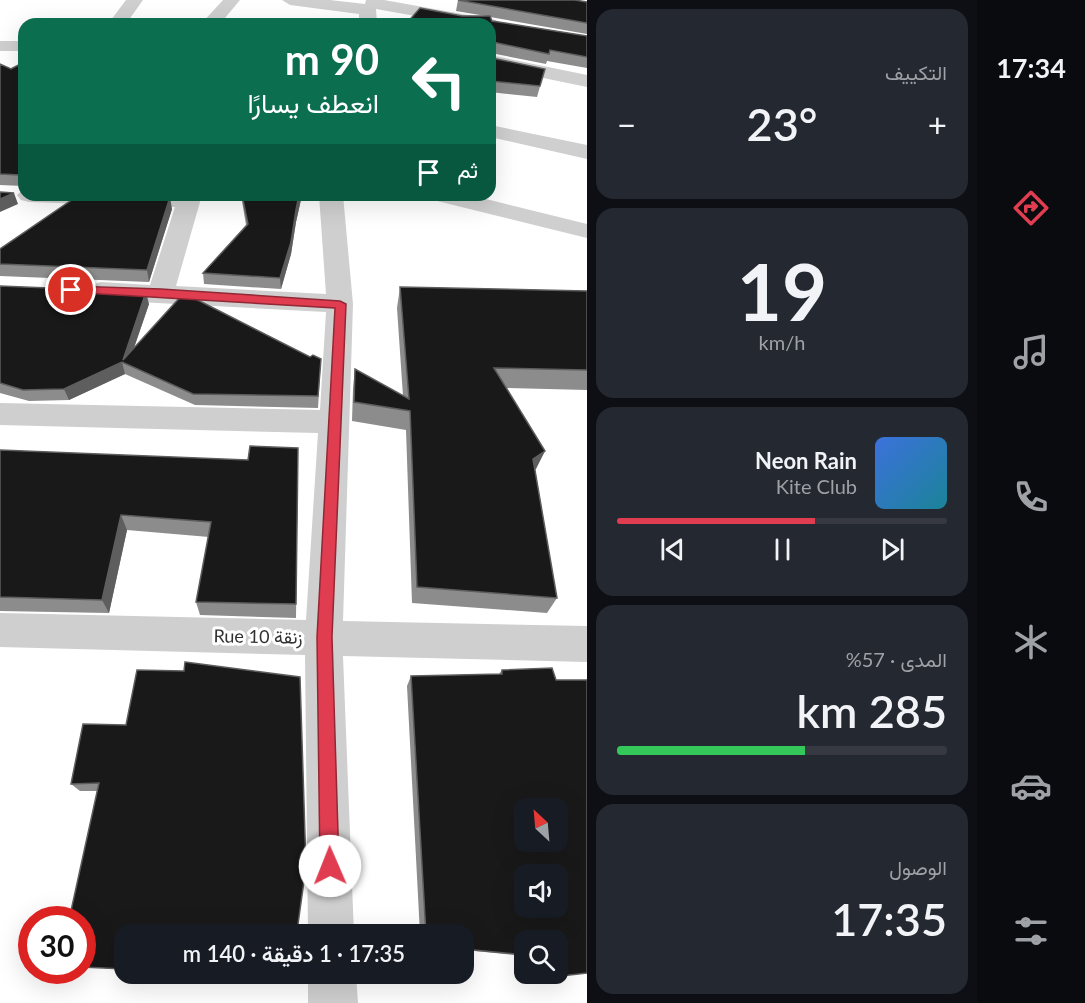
<!DOCTYPE html>
<html lang="ar">
<head>
<meta charset="utf-8">
<style>
	:root { --surface:#171b24; --page:#242831; --text:#f1f3f6; --muted:#9ea1a6; --line:#363941; --accent:#e03d51 }
	body { margin:0; font-family:Lato,Vazirmatn,sans-serif; background:var(--page); color:var(--text); direction:rtl; height:100vh; display:flex; flex-direction:column; font-size:22px; white-space:nowrap }
	* { box-sizing:border-box; margin:0 }
	p { font-size:20px; color:var(--muted) }
	.icon { flex:none; width:33px; height:33px; fill:none; stroke:currentColor; stroke-width:2; stroke-linecap:round; stroke-linejoin:round }
	.map { position:relative; flex:1; overflow:hidden; direction:ltr }
	.sheet { display:flex; flex-direction:column; gap:9px; padding:9px; background:#0d0f14; width:390px }
	.sheet>* { flex:none }
	.top-card { position:absolute; left:18px; top:18px; width:478px; height:183px; border-radius:18px; box-shadow:0 6px 24px #0002; direction:rtl; background:#0b6e4f; color:#fff; overflow:hidden }
	.needle { width:39px; rotate:334deg }
	.fabs { position:absolute; left:514px; top:798px; display:grid; gap:12px }
	.fabs a { display:grid; place-items:center; width:54px; height:54px; border-radius:12px; background:var(--surface); box-shadow:0 6px 24px #0002; font-size:30px }
	.speed { position:absolute; left:18px; top:906px; display:flex; gap:12px; font-size:30px; font-weight:700; text-align:center }
	.speed>* { display:grid; place-content:center; width:78px; height:78px; border-radius:50%; background:var(--surface); box-shadow:0 6px 24px #0002; line-height:1 }
	.speed .limit { border:9px solid #d22; background:#fff; color:#111 }
	.pin { position:absolute; display:grid; place-items:center; width:51px; height:51px; color:#fff; margin:-26px; border:3px solid #fff; border-radius:50%; box-shadow:0 2px 6px #0007 }
	.me { position:absolute; width:66px; margin:-33px; rotate:359deg; stroke-linejoin:round; filter:drop-shadow(0 0 4px #0008) }
	.turn { display:flex; align-items:center; gap:21px; height:126px; padding:0 18px; font-size:27px }
	.turn .icon { width:78px; height:78px; stroke-width:2.5 }
	.turn b { display:block; font-size:42px; line-height:51px }
	.then { display:flex; align-items:center; height:57px; padding:0 18px; background:#0003; gap:12px; font-size:22px }
	.big { font-size:45px; font-weight:600; line-height:1.1 }
	.sheet .tile { flex:1; display:flex; flex-direction:column; justify-content:center; gap:9px; min-width:0; padding:0 21px; border-radius:18px; background:var(--page) }
	.sheet .dial { align-items:center; gap:0 }
	.dial b { font-size:78px; line-height:1 }
	.song { display:flex; align-items:center; gap:18px }
	.cover { width:72px; height:72px; border-radius:9px; background:linear-gradient(135deg,hsl(220 70% 55%),hsl(190 70% 35%)) }
	.played { height:6px; border-radius:3px; background:linear-gradient(90deg,var(--accent) 60%,var(--line) 60%) }
	.keys { display:flex; justify-content:space-around; direction:ltr }
	.heat { display:flex; justify-content:space-between; align-items:center; font-size:33px; direction:ltr }
	.charge { height:9px; border-radius:4px; background:linear-gradient(90deg,#34c759 57%,var(--line) 0) }
	.trip { position:absolute; left:114px; top:924px; width:360px; height:60px; border-radius:18px; background:var(--surface); box-shadow:0 6px 24px #0002; font-weight:600; line-height:60px; text-align:center; direction:rtl }
	main { display:flex; flex:1; min-height:0 }
	.dock { display:flex; flex-direction:column; width:108px; justify-content:space-around; align-items:center; background:#090b0e; color:var(--muted) }
	.dock .icon { width:42px; height:42px }
	.dock .current { color:var(--accent) }
	.dock b { font-size:27px; color:var(--text) }
	.map>svg:first-child { display:block }
	.lines { fill:none; stroke-linecap:round; stroke-linejoin:round }
	.street { fill:#cfcfcf; fill-rule:evenodd }
	.wall { fill:#8c8c8c; fill-rule:evenodd }
	.shaded-wall { fill:#5e5e5e }
	.building { fill:#191919; stroke:#5e5e5e; stroke-width:1.5; fill-rule:evenodd }
	.route { fill:#e03d51; stroke:#922835; stroke-width:1.5 }
	.labels { text-anchor:middle; dominant-baseline:central; stroke-width:6; stroke-linejoin:round; paint-order:stroke }
	.street-label { font-size:18px; fill:#323232; stroke:#fff }
</style>
</head>
<body>
<main>
<nav class="dock">
<b>17:34</b>
<svg class="icon current" aria-label="directions" viewBox="0 0 24 24"><path d="M12 3l9 9-9 9-9-9zM9 14v-3h6M13 9l2 2-2 2"/></svg>
<svg class="icon" aria-label="music" viewBox="0 0 24 24"><path d="M9 18V5l10-2v13"/><circle cx="6" cy="18" r="3"/><circle cx="16" cy="16" r="3"/></svg>
<svg class="icon" aria-label="phone" viewBox="0 0 24 24"><path d="M5 4h4l2 5-3 2q2 4 5 5l2-3 5 2v4C11 20 4 13 5 4z"/></svg>
<svg class="icon" aria-label="climate" viewBox="0 0 24 24"><path d="M12 3v18M4 7l16 10M4 17L20 7"/></svg>
<svg class="icon" aria-label="car" viewBox="0 0 24 24"><path d="M5 17H2v-5l4-1 3-4h7l3 4 3 1v5h-3M9 17h6M6 11h13"/><circle cx="7" cy="17" r="2"/><circle cx="17" cy="17" r="2"/></svg>
<svg class="icon" aria-label="filters" viewBox="0 0 24 24"><path d="M4 7h16M4 17h16"/><circle cx="9" cy="7" r="2"/><circle cx="15" cy="17" r="2"/></svg>
</nav>
<section class="sheet">
<div class="tile"><p>التكييف</p>
<div class="heat"><a>−</a><b class="big">23°</b><a>+</a></div>
</div>
<div class="tile dial"><b>19</b><p>km/h</p></div>
<div class="tile">
<div class="song"><i class="cover"></i><div><b>Neon Rain</b><p>Kite Club</p></div></div>
<div class="played"></div>
<div class="keys"><svg class="icon" aria-label="previous" viewBox="0 0 24 24"><path d="M18 5L8 12l10 7zM5 5v14"/></svg><svg class="icon" aria-label="pause" viewBox="0 0 24 24"><path d="M8 5v14M16 5v14"/></svg><svg class="icon" aria-label="next" viewBox="0 0 24 24"><path d="M6 5l10 7-10 7zM19 5v14"/></svg></div>
</div>
<div class="tile"><p>المدى · 57%</p><b class="big">285 km</b><div class="charge"></div></div>
<div class="tile"><p>الوصول</p><b class="big">17:35</b></div>
</section>
<div class="map">
<svg width="587" height="1003" viewBox="0 0 587 1003">
	<rect width="100%" height="100%" fill="#fff"/>
	<g class="lines">
		<!-- street -->
		<path class="street" d="M126,0H143L126,24H108Z
			M223,0H240L220,24H201Z
			M282,0H330L365,4L366,0H384L490,19L496,20L499,24L496,28L490,29V24H461L376,9L377,24H359V14L290,5Z
			M0,41H24V51H0Z
			M490,55L587,75V87L490,67Z
			M490,125L587,145V159L490,137Z
			M24,189V195H202L176,286L326,294L319,195H343L353,304L343,621L587,626V662L343,656L354,934H308L305,655L0,647V613L306,620L318,433L0,425V403L320,410L326,312L101,300L92,297L88,291L92,285L101,282L150,285L175,207L29,202L21,200L17,195Z
			M429,195H470L587,224V238L433,200Z
			M308,974H356L358,1003H308Z"/>
	</g>
	<!-- wall -->
	<path class="wall" d="M458,0L587,2V34L490,17L492,21L587,36V68L547,61L546,64L491,53L492,58L545,69L537,97L490,92V24L462,16H486L456,11Z
		M24,62V186L0,185V64L11,69Z
		M241,195H302L296,222L291,254L281,289L204,284L203,273L246,225Z
		M172,209L149,282L0,276V249Z
		M0,286L149,304L134,348L310,357L321,359L318,408L195,405L125,374L69,400L29,401L0,393Z
		M400,287L587,291V390L506,388L545,451L535,469L557,598L547,613L412,603L406,430L352,421L353,389L355,369L403,396L397,308Z
		M298,448L296,618L200,615L196,602L209,537L127,530L109,613L0,611V450L248,460Z
		M552,668L556,680H587V973L553,977L542,976L541,974H558V940H525V956L464,950V934H420L407,686L411,676L499,674L502,670ZM525,808H558V842H525ZM525,874H558V908H525Z
		M300,677L98,791H80L71,784L126,725Z"/>
	<!-- shaded-wall -->
	<path class="shaded-wall" d="M14,193L18,204L0,212V199Z
		M299,195H302L296,222L291,254L281,289L280,278Z
		M170,197L172,209L149,282L147,270Z
		M146,292L149,304L128,365L123,360Z
		M122,362L125,374L69,400L64,389Z
		M545,451L536,469L525,477L533,459Z
		M121,515L127,530L109,613L102,600Z"/>
	<!-- building -->
	<path class="building" d="M458,0H575L587,2V23Z
		M420,8L462,16H490L492,21L587,36V57L550,50L549,54L493,42L490,44V24H406Z
		M490,48L492,58L545,69L540,86L490,81Z
		M24,62V182H22L20,175L0,174V64L11,69Z
		M0,192L14,193L0,199Z
		M79,195L170,197L147,270L0,264V249Z
		M242,195H299L296,210L291,242L280,278L203,273L248,224Z
		M0,286L146,292L123,360L183,294H186L310,357L313,355L321,359L318,396L193,394L122,362L64,389L23,390L0,383Z
		M400,287L587,291V370L494,368L545,451L533,459L557,598L417,587L410,411L354,402L355,369L409,399Z
		M250,446L298,448L296,604L196,602L211,522L121,515L102,600L0,597V450L248,460Z
		M185,662L300,677L306,867L298,924L299,934H124V969L82,967V920H69L99,783L71,784L83,724L126,725L137,670L184,671Z
		M552,668L556,680H587V973L553,977L552,974H558V940H525V955L464,949V934H426L411,676L502,674V670ZM525,808H558V842H525ZM525,874H558V908H525Z
		M209,974H301L302,978Z"/>
	<!-- route -->
	<path class="route" d="M71,286L161,289L340,301L346,304L332,637L339,866L336,872L330,875L323,872L320,866L317,637L335,308L67,292V287Z"/>
	<g class="labels">
		<!-- street labels -->
		<g class="street-label">
			<text transform="translate(258 636) rotate(1)">Rue 10 زنقة</text>
		</g>
	</g>
</svg>
<div class="fabs">
<a><svg class="needle" viewBox="-14 -14 28 28"><path d="M0-13l5 13h-10z" fill="#e53935"/><path d="M0 13l5-13h-10z" fill="#9ea1a6"/></svg></a>
<a><svg class="icon" aria-label="sound" viewBox="0 0 24 24"><path d="M4 9h4l5-4v14l-5-4H4zM17 9q2 3 0 6"/></svg></a>
<a><svg class="icon" aria-label="search" viewBox="0 0 24 24"><circle cx="10" cy="10" r="6"/><path d="M15 15l6 6"/></svg></a>
</div>
<div class="speed"><div class="limit">30</div></div>
<div class="pin" style="left:71px;top:290px;background:#d93025"><svg class="icon" aria-label="arrive" viewBox="0 0 24 24"><path d="M6 21V4h12l-3 4 3 4H6"/></svg></div>
<svg class="me" style="left:330px;top:866px" viewBox="-20 -20 40 40"><circle r="19" fill="#fff"/><path d="M0-13L10 11 0 6-10 11z" fill="#e03d51"/></svg>
<div class="trip">17:35 · 1 دقيقة · 140 m</div>
<div class="top-card">
<div class="turn"><svg class="icon" aria-label="left" viewBox="0 0 24 24"><path d="M17 20v-9H6M10 6l-5 5 5 5"/></svg><div><b>90 m</b>انعطف يسارًا</div></div>
<div class="then">ثم<svg class="icon" aria-label="arrive" viewBox="0 0 24 24"><path d="M6 21V4h12l-3 4 3 4H6"/></svg></div>
</div>
</div>
</main>
</body>
</html>
